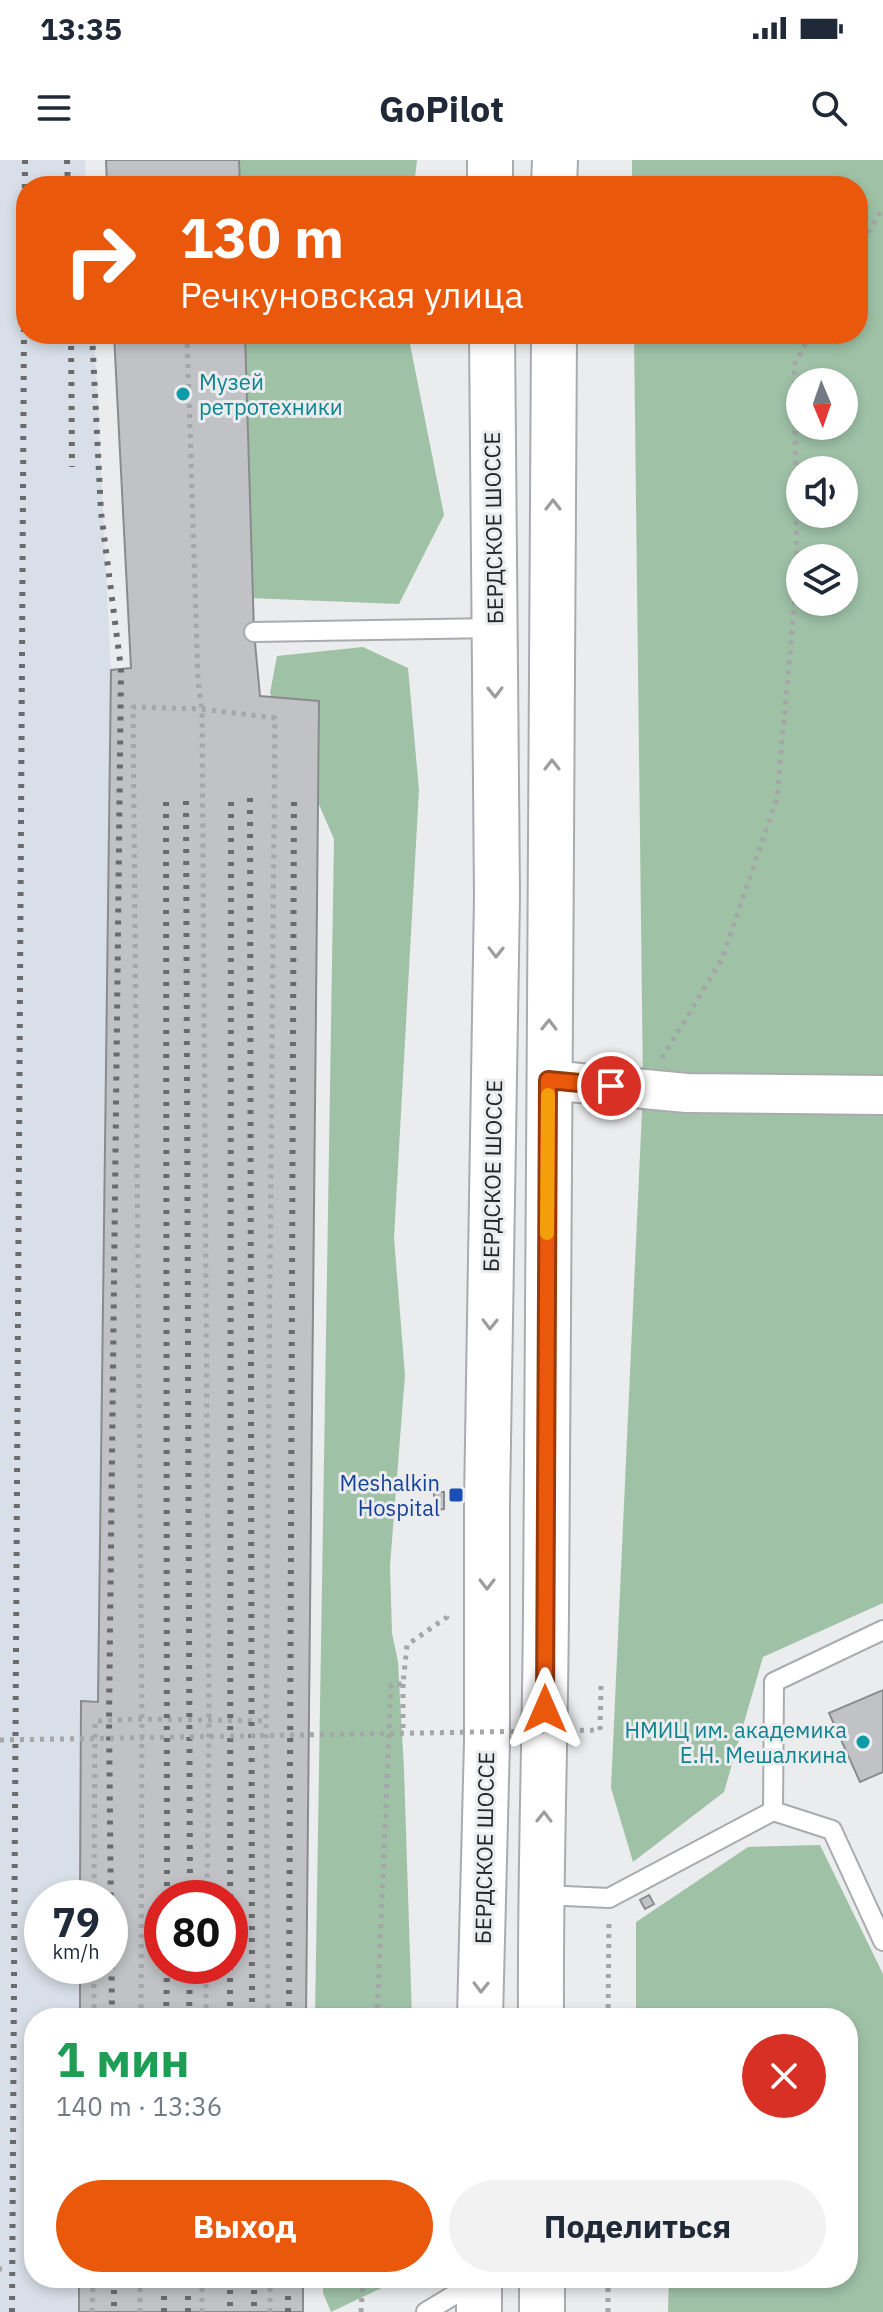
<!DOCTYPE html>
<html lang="ru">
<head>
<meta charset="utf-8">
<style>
  body { margin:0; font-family:"IBM Plex Sans",sans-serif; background:#f2f2f3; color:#1f2937; height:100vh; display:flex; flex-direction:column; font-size:30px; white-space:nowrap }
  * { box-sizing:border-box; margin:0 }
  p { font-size:26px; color:#747a83 }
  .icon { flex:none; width:44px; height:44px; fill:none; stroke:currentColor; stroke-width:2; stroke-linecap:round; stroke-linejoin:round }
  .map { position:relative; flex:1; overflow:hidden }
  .sheet { position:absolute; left:24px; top:1848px; width:834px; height:280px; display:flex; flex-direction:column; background:#fff; border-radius:32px; box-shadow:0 4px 12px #0003 }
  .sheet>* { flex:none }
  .top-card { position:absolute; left:16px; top:16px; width:852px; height:168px; border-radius:32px; box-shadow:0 4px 12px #0003; background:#ea580c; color:#fff; overflow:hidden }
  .needle { width:52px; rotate:178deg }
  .fabs { position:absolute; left:786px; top:208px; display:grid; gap:16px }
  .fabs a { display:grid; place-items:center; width:72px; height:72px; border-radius:50%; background:#fff; box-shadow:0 4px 12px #0003; font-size:40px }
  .speed { position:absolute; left:24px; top:1720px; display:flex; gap:16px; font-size:40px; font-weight:700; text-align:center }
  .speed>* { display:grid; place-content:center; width:104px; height:104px; border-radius:50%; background:#fff; box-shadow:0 4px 12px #0003; line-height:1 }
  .speed small { font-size:20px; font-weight:400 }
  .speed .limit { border:12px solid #d22; background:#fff; color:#111 }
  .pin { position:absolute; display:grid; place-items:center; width:68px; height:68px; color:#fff; margin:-34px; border:4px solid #fff; border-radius:50%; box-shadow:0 2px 8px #0007 }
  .me { position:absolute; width:88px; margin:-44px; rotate:0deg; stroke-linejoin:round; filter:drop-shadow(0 0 6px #0008) }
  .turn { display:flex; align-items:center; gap:28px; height:168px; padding:0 32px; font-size:36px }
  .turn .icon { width:104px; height:104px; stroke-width:2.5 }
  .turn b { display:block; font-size:56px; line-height:68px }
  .round { display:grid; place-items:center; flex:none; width:84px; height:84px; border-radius:42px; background:#f2f2f3 }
  .head { display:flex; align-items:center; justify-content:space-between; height:136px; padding:0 32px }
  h1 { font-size:48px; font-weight:700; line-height:60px; color:#1e9e55 }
  .button { display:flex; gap:16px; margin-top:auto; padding:16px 32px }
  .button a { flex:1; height:92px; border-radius:48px; background:#ea580c; color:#fff; font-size:32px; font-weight:700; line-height:92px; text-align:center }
  .button a+a { background:#f2f2f3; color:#1f2937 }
  .status { display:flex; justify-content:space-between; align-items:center; height:56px; padding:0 40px; background:#fff; direction:ltr }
  .status svg { height:22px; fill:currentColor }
  header { display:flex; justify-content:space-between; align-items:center; height:104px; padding:0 32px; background:#fff; font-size:36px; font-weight:700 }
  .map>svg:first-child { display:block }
</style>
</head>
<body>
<div class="status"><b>13:35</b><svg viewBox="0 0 49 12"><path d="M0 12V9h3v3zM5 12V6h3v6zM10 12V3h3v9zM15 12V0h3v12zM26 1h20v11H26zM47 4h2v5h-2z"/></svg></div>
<header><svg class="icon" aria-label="menu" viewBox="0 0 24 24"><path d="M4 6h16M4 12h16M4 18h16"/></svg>GoPilot<svg class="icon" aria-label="search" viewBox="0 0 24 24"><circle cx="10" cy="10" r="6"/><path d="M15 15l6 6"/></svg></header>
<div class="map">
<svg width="883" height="2152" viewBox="0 0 883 2152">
  <rect width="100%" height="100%" fill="#eaecee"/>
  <path fill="#d8dfe8" d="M0 0H85L86 26H26V174H94L111 510 98 1542 81 1541 80 1738H42V1806H80V1858H34V2118H79V2152H0Z"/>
  <path fill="#9fc2a7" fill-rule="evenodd" d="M223 0H417L414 26H223Z
    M632 0H883V1443L763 1497 724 1632 633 1702 611 1628 643 929 634 174H858V26H632ZM800 222H844V266H800ZM800 310H844V354H800ZM800 398H844V442H800Z
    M224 174H408L444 355 399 444 226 437Z
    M363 487 408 508 419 630 394 1078 405 1215 390 1406 392 1473 398 1502 404 1609 412 1858H315L334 679 270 533 277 496Z
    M820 1685 883 1814V2152H668L669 2118H848V1858H636V1762L748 1687Z
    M323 2118H392V2123L331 2152 323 2133Z"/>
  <path fill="#c1c2c5" stroke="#8a8b8d" stroke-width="2" fill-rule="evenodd" d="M106 0H239L240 26H107Z
    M114 174H245L254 472 260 536 319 541 306 1858H80V1806H110V1738H80L81 1541 98 1542 111 510 131 508ZM162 1738H230V1806H162Z
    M434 1332H444V1349L434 1350Z
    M883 1530V1612L860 1622 829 1553Z
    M649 1735 654 1744 645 1749 640 1740Z
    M79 2118H303V2152H79Z"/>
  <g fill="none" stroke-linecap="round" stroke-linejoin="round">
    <defs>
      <path id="lane" d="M254 472 494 468
        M773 1651 832 1670 883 1781
        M543 1735 609 1738 773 1651 774 1522 883 1470
        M426 2152 477 2121"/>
      <path id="street" d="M548 920 687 933 883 935"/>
      <path id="highway" d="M490 0V26
        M554 26 555 0
        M480 1858 487 1581V1342L497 736 492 174
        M541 1858C540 1723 545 1587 546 1452 548 1026 553 600 554 174
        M542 2118V2152
        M479 2152V2118"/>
    </defs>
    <use href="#lane" stroke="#aaabae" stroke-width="22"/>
    <use href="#street" stroke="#aaabae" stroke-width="42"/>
    <use href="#highway" stroke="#aaabae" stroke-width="48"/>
    <path stroke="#a4a6a7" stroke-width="5" stroke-dasharray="4 6" stroke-linecap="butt" d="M858 90 883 47
      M187 174 198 521 202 549 209 1561 207 1738
      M662 898 722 799 777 638 797 416 794 205 811 174
      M403 1524V1573
      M600 1570 601 1525
      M94 1738 95 1561 142 1559 266 1561
      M94 1858V1806
      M141 1858 142 1559 133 547 202 549 275 558 266 1561 268 1858
      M206 1858V1806
      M377 1858 391 1525 403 1524 407 1485 447 1457V1453
      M608 1858 609 1759
      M0 2109H2
      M270 2118V2152
      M92 2152 93 2118
      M140 2152V2118
      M202 2152V2118
      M361 2152 363 2118
      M608 2152V2118"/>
    <use href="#lane" stroke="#fff" stroke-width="18"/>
    <use href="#street" stroke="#fff" stroke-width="38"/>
    <use href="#highway" stroke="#fff" stroke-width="44"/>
    <path stroke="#6a6b6d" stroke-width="6" stroke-dasharray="4 8" stroke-linecap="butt" d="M67 0 68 26
      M71 174 72 307
      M92 174 101 352 121 509 109 1560 112 1858
      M250 638 252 1858
      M186 641 190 1738
      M166 642 167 1738
      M166 1858 167 1806
      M189 1858 190 1806
      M230 1858 231 638
      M289 1858 294 636
      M114 2118V2152
      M230 2118V2152
      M254 2118V2152
      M12 2152 25 0
      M164 2152V2118
      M188 2152V2118
      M288 2152V2118"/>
    <path stroke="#a4a6a7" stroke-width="5" stroke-dasharray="4 6" stroke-linecap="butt" d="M0 1580 600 1570"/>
  </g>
  <defs><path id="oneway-chevron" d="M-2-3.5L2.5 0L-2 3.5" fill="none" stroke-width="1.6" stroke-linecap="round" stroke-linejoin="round" transform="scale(2)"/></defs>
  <g stroke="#9c9d9d">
    <use href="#oneway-chevron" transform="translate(553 345) rotate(-90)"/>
    <use href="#oneway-chevron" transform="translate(495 532) rotate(89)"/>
    <use href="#oneway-chevron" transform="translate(552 605) rotate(-90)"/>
    <use href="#oneway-chevron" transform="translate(496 792) rotate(91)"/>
    <use href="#oneway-chevron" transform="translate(549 865) rotate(-89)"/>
    <use href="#oneway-chevron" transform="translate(490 1164) rotate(91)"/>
    <use href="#oneway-chevron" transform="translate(487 1424) rotate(90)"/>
    <use href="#oneway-chevron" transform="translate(544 1657) rotate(-89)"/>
    <use href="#oneway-chevron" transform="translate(481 1827) rotate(91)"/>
  </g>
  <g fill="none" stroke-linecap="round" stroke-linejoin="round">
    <defs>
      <path id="route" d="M545 1549 548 920 611 926"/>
    </defs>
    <use href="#route" stroke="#983908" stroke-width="20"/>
    <use href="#route" stroke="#ea580c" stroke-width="14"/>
    <path stroke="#f59e0b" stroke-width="14" d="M547 1073 548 935"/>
  </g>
  <g fill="#0f9aa8" stroke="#eaecee" stroke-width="3">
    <circle cx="183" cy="234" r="8"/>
    <circle cx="863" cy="1582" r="8"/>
  </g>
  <rect fill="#1a4fb4" stroke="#eaecee" stroke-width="3" x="448" y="1327" width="16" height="16" rx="4"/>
  <g text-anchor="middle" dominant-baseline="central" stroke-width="6" stroke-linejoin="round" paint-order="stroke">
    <g font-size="22" fill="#0d838f" stroke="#eaecee" text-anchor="start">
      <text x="199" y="221">Музей<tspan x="199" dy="25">ретротехники</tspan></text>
      <text x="847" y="1569" text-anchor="end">НМИЦ им. академика<tspan x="847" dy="25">Е.Н. Мешалкина</tspan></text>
    </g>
    <g font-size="22" fill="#242526" stroke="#eaecee">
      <text transform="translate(493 368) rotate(-91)">БЕРДСКОЕ ШОССЕ</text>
      <text transform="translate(492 1016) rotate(-89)">БЕРДСКОЕ ШОССЕ</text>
      <text transform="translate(484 1688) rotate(-89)">БЕРДСКОЕ ШОССЕ</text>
    </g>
    <g font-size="22" fill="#164399" stroke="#eaecee" text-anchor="end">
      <text x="440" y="1322">Meshalkin<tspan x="440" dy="25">Hospital</tspan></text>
    </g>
  </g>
</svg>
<div class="fabs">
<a><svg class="needle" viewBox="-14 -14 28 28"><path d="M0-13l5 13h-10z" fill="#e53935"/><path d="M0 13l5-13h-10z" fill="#747a83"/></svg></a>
<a><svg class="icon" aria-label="sound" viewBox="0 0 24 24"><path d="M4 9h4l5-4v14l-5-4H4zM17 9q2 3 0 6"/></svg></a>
<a><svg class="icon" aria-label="layers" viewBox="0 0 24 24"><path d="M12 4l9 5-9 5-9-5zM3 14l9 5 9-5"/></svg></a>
</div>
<div class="speed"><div>79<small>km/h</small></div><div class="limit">80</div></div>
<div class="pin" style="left:611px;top:926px;background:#d93025"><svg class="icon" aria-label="arrive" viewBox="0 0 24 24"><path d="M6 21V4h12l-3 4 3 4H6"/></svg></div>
<svg class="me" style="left:545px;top:1549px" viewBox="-20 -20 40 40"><path d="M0-17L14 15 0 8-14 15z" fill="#ea580c" stroke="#fff" stroke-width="4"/></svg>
<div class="top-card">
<div class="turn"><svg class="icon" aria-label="right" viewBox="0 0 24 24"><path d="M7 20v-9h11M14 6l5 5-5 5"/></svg><div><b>130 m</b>Речкуновская улица</div></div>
</div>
<section class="sheet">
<div class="head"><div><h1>1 мин</h1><p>140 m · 13:36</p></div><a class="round" style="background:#d93025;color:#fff"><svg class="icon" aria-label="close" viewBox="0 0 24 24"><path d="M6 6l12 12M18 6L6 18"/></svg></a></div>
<div class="button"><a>Выход</a><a>Поделиться</a></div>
</section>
</div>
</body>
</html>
